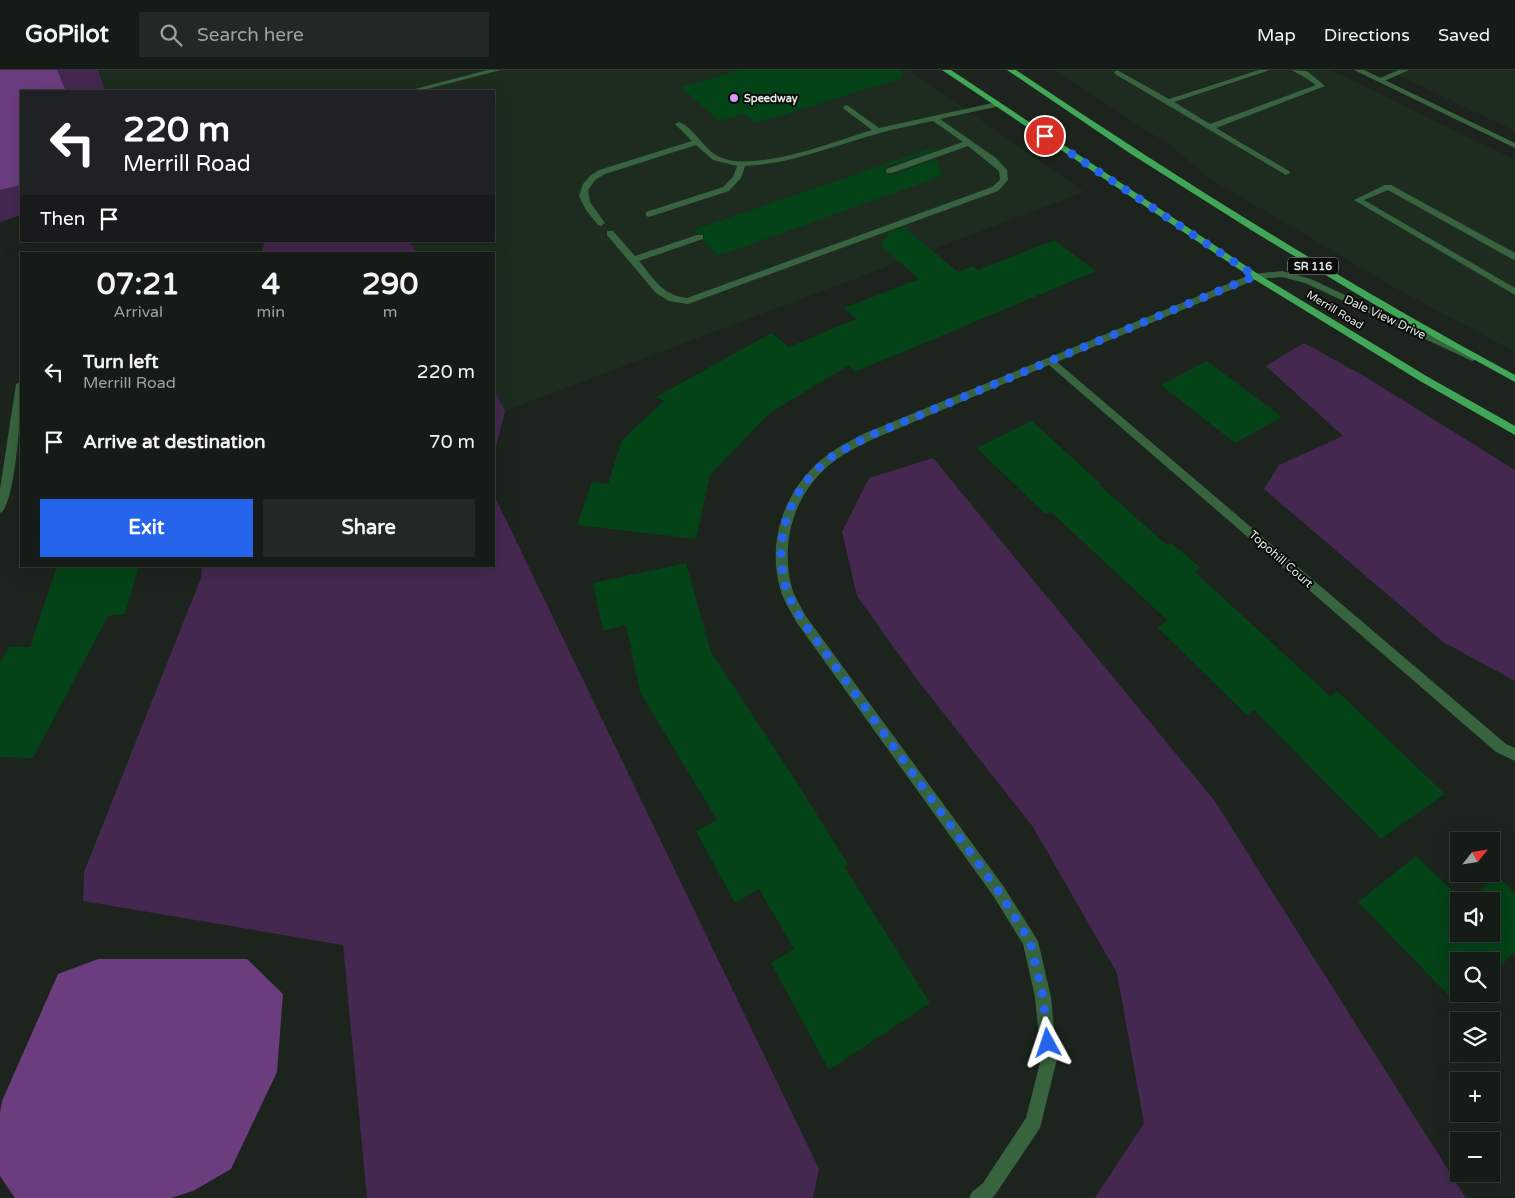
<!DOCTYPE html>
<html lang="en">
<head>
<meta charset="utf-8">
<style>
  body { margin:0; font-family:"Varela Round",sans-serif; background:#222823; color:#f1f3f6; height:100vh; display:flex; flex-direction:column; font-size:19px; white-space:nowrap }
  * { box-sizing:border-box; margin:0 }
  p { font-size:16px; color:#9da1a1 }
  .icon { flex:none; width:28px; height:28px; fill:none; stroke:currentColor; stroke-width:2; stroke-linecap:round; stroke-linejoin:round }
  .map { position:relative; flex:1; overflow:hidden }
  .panel { position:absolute; left:20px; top:182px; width:475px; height:315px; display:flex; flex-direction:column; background:#151b16; border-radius:0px; box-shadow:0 5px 20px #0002,0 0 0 1px #343935 }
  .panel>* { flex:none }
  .top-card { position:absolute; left:20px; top:20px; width:475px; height:152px; border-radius:0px; box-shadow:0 5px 20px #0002,0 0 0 1px #343935; background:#202124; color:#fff; overflow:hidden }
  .needle { width:32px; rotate:60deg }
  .fabs { position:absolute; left:1450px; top:762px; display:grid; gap:10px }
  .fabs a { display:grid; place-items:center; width:50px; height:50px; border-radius:0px; background:#151b16; box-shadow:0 5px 20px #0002,0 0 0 1px #343935; font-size:25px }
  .pin { position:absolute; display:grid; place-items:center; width:42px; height:42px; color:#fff; margin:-21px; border:2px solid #fff; border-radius:50%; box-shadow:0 1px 5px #0007 }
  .me { position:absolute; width:55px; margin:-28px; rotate:355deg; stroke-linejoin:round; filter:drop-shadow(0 0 4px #0008) }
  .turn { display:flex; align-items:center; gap:18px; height:105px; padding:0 20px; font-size:22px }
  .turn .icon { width:65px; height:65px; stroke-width:2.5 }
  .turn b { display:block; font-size:35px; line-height:42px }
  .then { display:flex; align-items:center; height:48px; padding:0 20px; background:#0003; gap:10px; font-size:19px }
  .eta { display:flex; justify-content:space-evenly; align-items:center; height:85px; text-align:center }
  .eta b { font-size:30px; font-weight:700; line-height:35px }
  .cta { display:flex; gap:10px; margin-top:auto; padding:10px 20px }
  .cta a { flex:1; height:58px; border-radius:0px; background:#2563eb; color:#fff; font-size:20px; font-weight:700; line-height:58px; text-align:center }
  .cta a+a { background:#222823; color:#f1f3f6 }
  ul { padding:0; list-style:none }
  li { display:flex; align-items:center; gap:15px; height:70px; padding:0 20px }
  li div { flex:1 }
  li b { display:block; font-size:19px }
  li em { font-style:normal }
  header { display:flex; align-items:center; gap:30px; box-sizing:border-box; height:70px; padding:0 25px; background:#151b16; border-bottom:1px solid #343935 }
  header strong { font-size:24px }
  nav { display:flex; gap:28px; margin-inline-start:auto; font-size:18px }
  .search { width:350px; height:45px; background:#222823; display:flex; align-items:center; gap:12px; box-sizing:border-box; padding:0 18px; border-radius:0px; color:#9da1a1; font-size:19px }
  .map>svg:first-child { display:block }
</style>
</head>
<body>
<header>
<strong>GoPilot</strong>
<div class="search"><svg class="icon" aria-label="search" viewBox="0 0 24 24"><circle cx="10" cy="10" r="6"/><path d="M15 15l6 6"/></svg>Search here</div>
<nav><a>Map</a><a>Directions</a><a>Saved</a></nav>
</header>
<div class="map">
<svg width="1515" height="1128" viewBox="0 0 1515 1128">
  <rect width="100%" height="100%" fill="#1c241d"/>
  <path fill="#1e2c20" d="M98 0H909L1084 122 505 341 494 320V184H418L409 171H494V21H105Z
    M1054 0H1331L1515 90V282L1399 220 1212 110 1171 76Z
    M1387 0H1515V61Z"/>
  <path fill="#442850" d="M57 0H98L105 21H66Z
    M21 115V145L0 152V120Z
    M265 171H409L418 184H261Z
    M1304 273 1364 306 1515 400V611L1443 572 1264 419 1279 395 1343 366 1266 296Z
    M494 320 505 341 494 385Z
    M933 388 1214 730 1466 1128H1095L1144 1053 1117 903 1033 757 915 607 857 526 842 462 869 408Z
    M494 425 819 1099 813 1128H367L343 875 83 831 84 802 201 508 202 496H494Z"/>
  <path fill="#6b3d7f" d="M0 0H57L66 21H21V115L0 120Z
    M98 889H247L283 924 277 1002 231 1099 193 1121 171 1128H15L0 1106V1043L2 1031 58 904Z"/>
  <path fill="#044217" d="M740 0H901L902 8 756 53 744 44 719 51 681 17Z
    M932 78 933 81 885 97 884 103 893 105 936 89 942 106 718 186 704 171V164L696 163 693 160Z
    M904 157 958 202 973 196 978 200 1054 170 1096 201 855 302 849 295 770 343 710 405 696 469 577 455 592 412 608 414 622 370 664 331 656 327 771 263 789 277 856 249 844 238 919 209 880 175 890 162Z
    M1207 291 1282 347 1235 373 1161 315Z
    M1032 351 1101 414 1099 415 1167 475 1171 473 1201 498 1195 502 1330 626 1337 621 1445 724 1381 769 1254 640 1247 645 1157 557 1168 551 1050 441 1045 444 977 378Z
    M686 493 711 582 794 708 848 794 844 796 930 933 829 1000 771 893 794 879 759 819 735 833 696 761 717 750 640 622 626 555 603 561 593 513Z
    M57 496H139L125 544 108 546 33 688 0 687V593L9 577H30Z
    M1416 786 1463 831H1459V864H1491V831H1467L1497 806 1515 823V882L1491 904V891H1459V924H1469L1457 934 1358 832Z"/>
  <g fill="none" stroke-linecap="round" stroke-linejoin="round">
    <path fill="#37643e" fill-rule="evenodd" d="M488 0H501L419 21H407Z
      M1117 0 1169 29 1259 0H1270L1174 32 1210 54 1316 15 1301 5 1291 0 1307 1 1325 16 1216 58 1289 101 1290 103 1286 105 1115 4 1114 2Z
      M1399 0H1409L1382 12 1375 10Z
      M997 32H1000V36L940 49 996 88 1007 100 1008 110 998 121 688 234 669 231 656 223 607 165V161H613L635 186 697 165H703V169L639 191C654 209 662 225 687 228L992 117 1000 110 999 101 968 76 892 103H886V99L963 72 933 51C915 55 897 58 880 63 835 75 792 94 745 96L741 108 729 121 649 147 646 146V142L723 117 733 107 737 96 713 90 696 75 605 104 595 110 588 120 590 132 605 153 601 156 598 155 586 140 579 126 583 114 590 106 599 100 692 71 675 54 679 52C696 59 704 81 722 88 757 102 837 71 872 60L844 39 843 37 847 35 879 58Z
      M1385 115H1391L1515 183V190L1512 189 1388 120 1364 130 1515 218V225L1354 130Z"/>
    <path fill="#37643e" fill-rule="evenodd" d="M1354 0H1364L1515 73V78Z
      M1282 201 1311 209 1478 288 1473 291 1470 290 1305 213 1282 207 1257 209 1057 292 1506 674 1515 678V691L1496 682 1049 295 871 370C860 376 848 381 837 389 796 418 779 469 792 518 795 528 801 536 805 545L1004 817 1038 871 1051 927 1057 989 1040 1058 995 1125 992 1128H969L972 1122 983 1113 1026 1048 1041 989 1035 927 1023 874 994 827 797 553C791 542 783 530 780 518 766 468 787 413 830 383 840 376 852 370 863 364L1252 204Z
      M21 311C22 329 16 438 0 443V419L16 314Z"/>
    <path fill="#41a657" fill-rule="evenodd" d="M942 0H951L1258 204 1428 307 1515 356V365L1420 311 1252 208Z
      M1007 0H1016C1178 109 1343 212 1515 305V312L1382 239 1256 163 1131 84Z"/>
  </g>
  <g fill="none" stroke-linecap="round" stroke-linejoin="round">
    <path stroke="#2563eb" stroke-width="9" stroke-dasharray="0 16.2" d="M1045 66 1255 206 867 367C856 373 844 379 833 386 791 416 771 467 786 518 789 528 796 539 801 549L999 822 1030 871 1043 926 1048 973"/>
  </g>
  <circle fill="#da9af7" stroke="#090c09" stroke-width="2" cx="734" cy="28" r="5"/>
  <g text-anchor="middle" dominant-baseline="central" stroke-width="4" stroke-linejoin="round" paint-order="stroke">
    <g font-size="11" font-weight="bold" fill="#e3e8e3" stroke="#090c09" text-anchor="start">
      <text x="744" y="28">Speedway</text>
    </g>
    <rect fill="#090c09" stroke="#a2a6a2" stroke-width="1" x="1288" y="187.5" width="50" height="17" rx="4"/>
    <g font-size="11" font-weight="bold" fill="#e3e8e3">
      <text x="1313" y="196">SR 116</text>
    </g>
    <g font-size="11" fill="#e3e8e3" stroke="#090c09">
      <text transform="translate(1335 240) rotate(31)">Merrill Road</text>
    </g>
    <g font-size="12" fill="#e3e8e3" stroke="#090c09">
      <text transform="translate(1385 247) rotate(25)">Dale View Drive</text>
      <text transform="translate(1281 489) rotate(41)">Topohill Court</text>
    </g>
  </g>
</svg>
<div class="fabs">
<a><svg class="needle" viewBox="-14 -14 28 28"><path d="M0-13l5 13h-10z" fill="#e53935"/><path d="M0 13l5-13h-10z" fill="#9da1a1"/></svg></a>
<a><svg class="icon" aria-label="sound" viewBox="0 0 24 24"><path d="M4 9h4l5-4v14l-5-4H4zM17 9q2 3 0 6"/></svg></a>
<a><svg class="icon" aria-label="search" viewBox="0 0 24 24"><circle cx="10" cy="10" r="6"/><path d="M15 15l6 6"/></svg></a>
<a><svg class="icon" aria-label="layers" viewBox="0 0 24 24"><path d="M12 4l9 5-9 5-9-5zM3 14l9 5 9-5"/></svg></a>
<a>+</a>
<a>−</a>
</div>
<div class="pin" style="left:1045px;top:66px;background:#d93025"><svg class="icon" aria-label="arrive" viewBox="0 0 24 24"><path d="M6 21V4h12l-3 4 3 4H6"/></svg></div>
<svg class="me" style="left:1048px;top:973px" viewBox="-20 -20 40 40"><path d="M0-17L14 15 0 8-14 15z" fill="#2563eb" stroke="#fff" stroke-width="4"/></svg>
<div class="top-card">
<div class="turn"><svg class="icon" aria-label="left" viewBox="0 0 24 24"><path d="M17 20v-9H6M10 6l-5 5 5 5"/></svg><div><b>220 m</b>Merrill Road</div></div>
<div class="then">Then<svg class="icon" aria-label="arrive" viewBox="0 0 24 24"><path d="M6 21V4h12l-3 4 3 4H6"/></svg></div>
</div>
<section class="panel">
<div class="eta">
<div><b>07:21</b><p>Arrival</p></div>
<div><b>4</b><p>min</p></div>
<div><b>290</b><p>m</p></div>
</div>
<ul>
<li><svg class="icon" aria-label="left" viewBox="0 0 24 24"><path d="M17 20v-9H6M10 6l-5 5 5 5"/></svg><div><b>Turn left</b><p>Merrill Road</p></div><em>220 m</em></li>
<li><svg class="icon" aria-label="arrive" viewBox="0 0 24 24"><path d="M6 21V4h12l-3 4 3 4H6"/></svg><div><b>Arrive at destination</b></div><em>70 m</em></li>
</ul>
<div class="cta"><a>Exit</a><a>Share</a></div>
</section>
</div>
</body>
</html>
